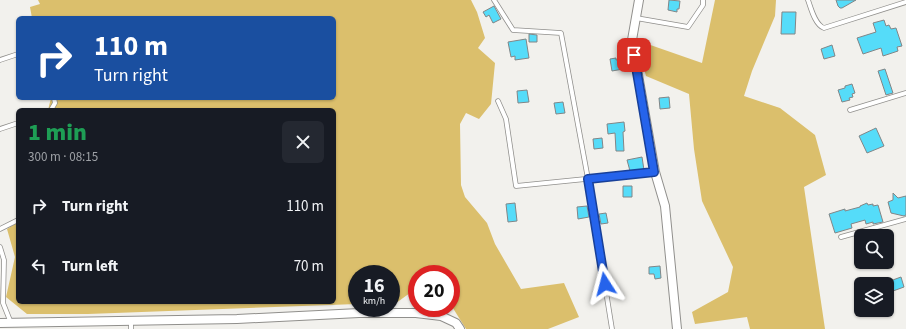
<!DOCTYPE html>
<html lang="en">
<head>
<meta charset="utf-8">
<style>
  body { margin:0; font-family:"Source Sans 3",sans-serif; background:#242831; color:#f1f3f6; height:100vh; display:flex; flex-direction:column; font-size:15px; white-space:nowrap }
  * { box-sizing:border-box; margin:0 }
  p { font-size:13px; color:#9ea1a6 }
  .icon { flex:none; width:22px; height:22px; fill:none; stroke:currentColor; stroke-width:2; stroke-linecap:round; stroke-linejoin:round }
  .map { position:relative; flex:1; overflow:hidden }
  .drawer { position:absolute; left:16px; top:108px; width:320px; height:196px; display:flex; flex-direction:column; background:#171b24; border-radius:6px; box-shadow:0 1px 3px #0004 }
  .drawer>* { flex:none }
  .top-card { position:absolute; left:16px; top:16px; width:320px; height:84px; border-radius:6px; box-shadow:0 1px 3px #0004; background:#1a4fa0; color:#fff; overflow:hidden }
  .buttons { position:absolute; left:854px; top:229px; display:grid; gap:8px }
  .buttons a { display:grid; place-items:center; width:40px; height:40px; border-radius:6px; background:#171b24; box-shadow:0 1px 3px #0004; font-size:20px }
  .speed { position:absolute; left:348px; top:265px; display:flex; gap:8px; font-size:20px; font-weight:700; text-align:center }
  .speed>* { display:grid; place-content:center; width:52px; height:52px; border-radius:50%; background:#171b24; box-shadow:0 1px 3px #0004; line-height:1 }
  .speed small { font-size:10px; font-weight:400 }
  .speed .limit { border:6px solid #d22; background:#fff; color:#111 }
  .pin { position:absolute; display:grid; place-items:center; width:34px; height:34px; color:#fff; margin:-17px; border-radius:8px; box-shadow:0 2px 6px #0006 }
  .me { position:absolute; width:44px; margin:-22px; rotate:351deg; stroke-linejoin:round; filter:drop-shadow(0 0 3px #0008) }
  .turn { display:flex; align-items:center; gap:14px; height:84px; padding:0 12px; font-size:18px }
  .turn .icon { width:52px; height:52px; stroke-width:2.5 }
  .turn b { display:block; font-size:28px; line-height:34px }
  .round { display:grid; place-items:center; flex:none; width:42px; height:42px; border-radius:6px; background:#242831 }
  .overview { display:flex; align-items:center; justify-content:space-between; height:68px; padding:0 12px }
  h1 { font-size:24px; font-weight:800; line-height:30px; color:#1e9e55 }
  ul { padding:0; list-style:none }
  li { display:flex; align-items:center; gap:12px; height:60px; padding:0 12px }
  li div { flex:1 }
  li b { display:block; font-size:15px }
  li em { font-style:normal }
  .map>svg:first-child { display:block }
</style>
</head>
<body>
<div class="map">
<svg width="906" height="329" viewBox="0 0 906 329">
  <rect width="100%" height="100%" fill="#f2f1ed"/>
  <path fill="#dbbf6c" d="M38 0H471L477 12 485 38 478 48 495 63 491 104 479 119 466 113 460 124 461 185 465 197 487 223 495 244 521 289 564 283 579 317 548 329H466L451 305V274H417V288L396 303H391V274H357V304L88 314H27L6 297 15 257 7 229 18 222V302H334V110H48L51 98H334V18H32L30 7 40 4Z
    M715 0H776L775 16 752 71 744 96 780 108 815 135 826 175 804 187 825 329H750L747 317 695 324 692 312 728 292 733 267 702 201 694 149 689 94 646 76 636 40 702 63Z"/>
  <path fill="#55dcf9" stroke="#828687" d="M669 0 680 1 679 9H677V12L668 10Z
    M836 0H856L842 8H840L838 6Z
    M494 6 501 19 493 23 489 15 486 17 483 12Z
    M782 12H796L795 34H781Z
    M884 20 886 26 889 25 891 29 896 28 902 46 897 47 898 51 883 56 881 48 863 54 857 38 876 32 873 23Z
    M529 34 537 35V42H529Z
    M526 39 529 58 515 60V56L511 57 508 42Z
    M832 45 835 56 824 59 821 49Z
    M616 58V60L621 59 623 69 612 71 610 59Z
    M885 69 893 93 886 95 878 71Z
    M852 84 855 93 852 94 853 97 849 98 850 100 842 102 838 90 845 88V86Z
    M527 90 529 102 518 103 517 91Z
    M669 97 670 108 660 109 659 98Z
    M563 102 565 113 556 114 554 103Z
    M624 122 625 131 623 132 624 151H616L615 133 608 134 607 124Z
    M876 128 884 146 867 153 859 136Z
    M602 138 603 148 594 149 593 139Z
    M642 157 644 170 630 171 627 160Z
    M623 186H632V197H623Z
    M893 193 898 198 906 196V215L904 216 891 213 888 202 893 200Z
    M515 203 517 221 508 222 506 204Z
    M867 203 868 205 873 204V206L878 205 883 222 873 224V222L866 224 865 220 851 224 852 228 835 233 829 214 845 209V211L860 207V206Z
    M587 206 589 217 578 219 577 207Z
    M606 213 608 223 601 224 599 214Z
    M660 266 661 278 655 279 654 274H649V267Z
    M901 277 904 287 893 291 890 281Z"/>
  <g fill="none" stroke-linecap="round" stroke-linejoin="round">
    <defs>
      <path id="lane" d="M494 0 513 30 561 33 588 179 612 329
        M808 0C811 8 815 25 824 28L906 2
        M636 18 688 27 703 5V0
        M0 60 18 54
        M498 101 506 119 516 186 655 172
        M51 110 55 103 54 98
        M850 110 906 93
        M0 129 18 123
        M0 229 18 220
        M841 237 906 219
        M0 247 4 260 3 303 11 323
        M131 320V329"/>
      <path id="street" d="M639 0 632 40 655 172 665 206 677 329
        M0 323 237 319 359 313H416L441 316 456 323 460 329"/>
    </defs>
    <use href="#lane" stroke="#908f8c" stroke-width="5.5"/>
    <use href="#street" stroke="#908f8c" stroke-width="10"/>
    <use href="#lane" stroke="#fff" stroke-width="4"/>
    <use href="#street" stroke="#fff" stroke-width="8"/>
  </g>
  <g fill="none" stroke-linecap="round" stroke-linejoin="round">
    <defs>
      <path id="route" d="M605 284 588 179 654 172 634 55"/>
    </defs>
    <use href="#route" stroke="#184099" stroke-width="10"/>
    <use href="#route" stroke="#2563eb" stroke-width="7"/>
  </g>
</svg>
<div class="buttons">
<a><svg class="icon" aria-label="search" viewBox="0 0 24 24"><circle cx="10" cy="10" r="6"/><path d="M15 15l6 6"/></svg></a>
<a><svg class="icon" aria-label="layers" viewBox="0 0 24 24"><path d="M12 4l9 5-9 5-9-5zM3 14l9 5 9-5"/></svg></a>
</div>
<div class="speed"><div>16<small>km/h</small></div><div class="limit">20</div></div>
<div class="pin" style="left:634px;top:55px;background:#d93025"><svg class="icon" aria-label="arrive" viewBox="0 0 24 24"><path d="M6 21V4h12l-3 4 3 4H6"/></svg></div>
<svg class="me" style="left:605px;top:284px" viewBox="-20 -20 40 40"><path d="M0-17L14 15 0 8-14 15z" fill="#2563eb" stroke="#fff" stroke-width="4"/></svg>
<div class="top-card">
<div class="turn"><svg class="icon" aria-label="right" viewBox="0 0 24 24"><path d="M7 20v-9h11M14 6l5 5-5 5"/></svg><div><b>110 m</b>Turn right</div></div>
</div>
<section class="drawer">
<div class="overview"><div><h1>1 min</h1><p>300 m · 08:15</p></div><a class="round"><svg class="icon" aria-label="close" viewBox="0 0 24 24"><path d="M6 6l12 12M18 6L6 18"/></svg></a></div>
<ul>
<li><svg class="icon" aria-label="right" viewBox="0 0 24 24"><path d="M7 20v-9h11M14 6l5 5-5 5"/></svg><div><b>Turn right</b></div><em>110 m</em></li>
<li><svg class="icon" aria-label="left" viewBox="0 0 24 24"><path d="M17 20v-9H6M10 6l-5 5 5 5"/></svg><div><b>Turn left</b></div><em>70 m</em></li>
</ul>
</section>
</div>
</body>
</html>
